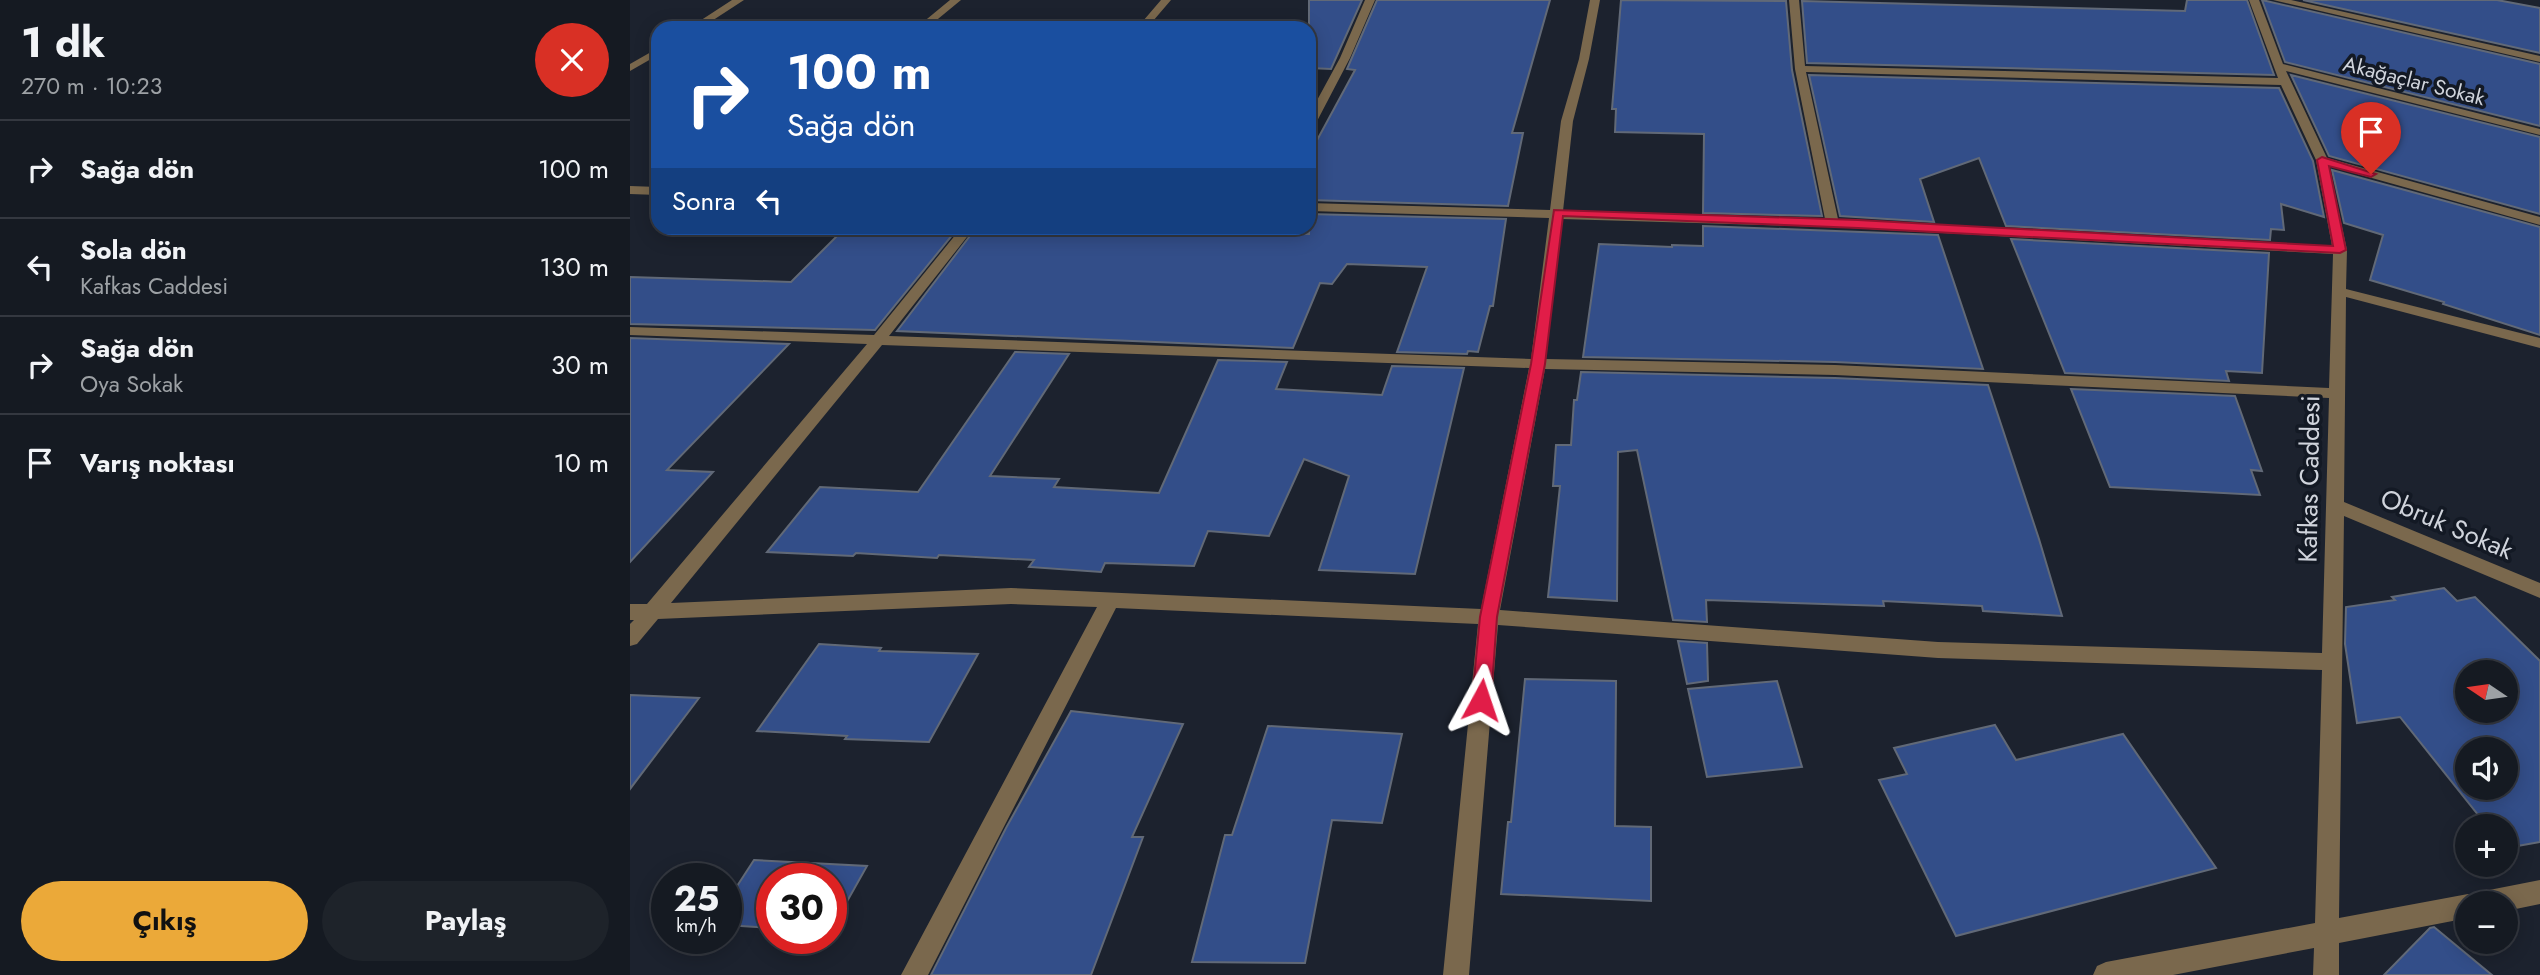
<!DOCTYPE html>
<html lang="tr">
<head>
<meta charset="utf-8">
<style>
  body { margin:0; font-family:Jost,sans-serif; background:#1e232a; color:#f1f3f6; height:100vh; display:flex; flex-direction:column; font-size:26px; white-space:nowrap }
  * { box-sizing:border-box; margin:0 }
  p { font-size:23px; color:#9da1a5 }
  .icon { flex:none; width:38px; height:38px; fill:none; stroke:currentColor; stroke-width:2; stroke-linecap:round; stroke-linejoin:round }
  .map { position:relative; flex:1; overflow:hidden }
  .panel { display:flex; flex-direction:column; background:#151a22; width:630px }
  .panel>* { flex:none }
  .banner { position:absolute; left:21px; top:21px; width:665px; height:214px; border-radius:21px; box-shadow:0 4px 18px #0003,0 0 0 2px #343840; background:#1a4fa0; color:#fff; overflow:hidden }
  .needle { width:46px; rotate:283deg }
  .tools { position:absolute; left:1825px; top:660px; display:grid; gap:14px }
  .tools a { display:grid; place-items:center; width:63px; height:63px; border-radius:50%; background:#151a22; box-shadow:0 4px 18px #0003,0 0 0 2px #343840; font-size:35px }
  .speed { position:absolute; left:21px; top:863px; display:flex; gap:14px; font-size:35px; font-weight:700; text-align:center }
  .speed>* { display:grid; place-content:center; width:91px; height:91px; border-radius:50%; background:#151a22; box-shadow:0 4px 18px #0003,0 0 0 2px #343840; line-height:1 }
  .speed small { font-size:18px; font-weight:400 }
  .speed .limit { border:10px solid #d22; background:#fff; color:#111 }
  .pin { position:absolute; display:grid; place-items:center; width:60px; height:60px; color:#fff; margin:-72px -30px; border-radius:50% 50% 50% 0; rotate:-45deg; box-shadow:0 0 7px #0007 }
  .pin .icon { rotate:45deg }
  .me { position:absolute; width:77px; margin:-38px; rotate:5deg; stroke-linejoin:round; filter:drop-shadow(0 0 5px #0008) }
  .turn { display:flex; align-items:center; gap:24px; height:147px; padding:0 21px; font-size:32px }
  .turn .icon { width:91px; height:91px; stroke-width:2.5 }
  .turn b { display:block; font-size:49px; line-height:60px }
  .then { display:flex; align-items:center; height:66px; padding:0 21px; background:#0003; gap:14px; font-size:26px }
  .round { display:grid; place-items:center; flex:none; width:74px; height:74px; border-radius:37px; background:#1e232a }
  .headline { display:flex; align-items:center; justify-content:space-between; height:119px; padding:0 21px }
  h1 { font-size:42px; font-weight:700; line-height:52px }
  .primary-button { display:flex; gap:14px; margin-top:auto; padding:14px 21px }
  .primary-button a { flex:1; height:80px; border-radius:42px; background:#eba939; color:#111; font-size:28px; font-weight:700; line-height:80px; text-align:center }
  .primary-button a+a { background:#1e232a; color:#f1f3f6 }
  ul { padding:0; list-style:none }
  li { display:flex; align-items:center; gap:21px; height:98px; padding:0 21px; border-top:2px solid #343840 }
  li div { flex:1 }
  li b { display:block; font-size:26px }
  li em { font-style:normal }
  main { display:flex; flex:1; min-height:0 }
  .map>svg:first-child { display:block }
</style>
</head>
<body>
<main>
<section class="panel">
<div class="headline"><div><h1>1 dk</h1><p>270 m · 10:23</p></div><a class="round" style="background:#d93025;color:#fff"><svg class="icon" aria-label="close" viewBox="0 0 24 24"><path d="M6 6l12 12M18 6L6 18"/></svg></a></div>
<ul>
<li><svg class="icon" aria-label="right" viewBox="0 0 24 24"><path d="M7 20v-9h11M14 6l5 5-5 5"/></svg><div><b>Sağa dön</b></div><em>100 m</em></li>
<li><svg class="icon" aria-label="left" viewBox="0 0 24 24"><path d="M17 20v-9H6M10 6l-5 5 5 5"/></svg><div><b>Sola dön</b><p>Kafkas Caddesi</p></div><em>130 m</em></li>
<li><svg class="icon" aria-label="right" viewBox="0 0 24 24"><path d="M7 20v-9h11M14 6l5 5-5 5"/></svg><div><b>Sağa dön</b><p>Oya Sokak</p></div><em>30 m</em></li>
<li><svg class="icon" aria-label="arrive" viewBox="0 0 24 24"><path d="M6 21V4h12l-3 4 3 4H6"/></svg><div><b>Varış noktası</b></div><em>10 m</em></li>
</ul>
<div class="primary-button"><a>Çıkış</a><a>Paylaş</a></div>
</section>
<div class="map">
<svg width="1910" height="975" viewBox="0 0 1910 975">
  <rect width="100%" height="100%" fill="#1c222e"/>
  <path fill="#334e89" stroke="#616977" stroke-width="2" fill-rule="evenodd" d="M679 0H732L701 69 679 68Z
    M747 0H920L882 133H893L878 206 679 200V155L725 70 717 69Z
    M991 0 1156 1 1162 70 1192 216 1073 213 1074 134 985 132 986 109H982Z
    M1557 0H1617L1644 75 1177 63 1172 1 1555 11Z
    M1632 0 1910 64V126L1655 62Z
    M1673 0H1867L1910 8V53Z
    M1179 75 1649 88 1683 161 1694 217 1651 204 1654 230 1641 229 1640 240 1376 226 1349 158 1290 179 1304 222 1210 216Z
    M1661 75 1910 137V214L1699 156Z
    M1702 170 1910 227V335L1813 304 1814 302 1740 280 1753 235 1714 223Z
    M679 214 876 219 863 306H860L848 352 838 351 837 354 767 352 797 267 717 264 702 284 690 283 663 348 267 331 346 228 679 234Z
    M1073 226 1308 235 1353 369 1205 362 953 357 969 244 1042 247V245L1073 246Z
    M215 228H328L245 330 0 324V277L161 282Z
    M1381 239 1639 253 1632 373 1596 371 1599 381 1435 373Z
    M0 338 159 344 37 470 83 472 0 562Z
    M385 352 439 354 360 476 429 479 424 487 529 493 588 360 657 362 646 389 752 395 762 366 834 368 785 574 689 570 719 476 674 459 639 536 578 531 564 566 475 563 471 572 399 567 404 560 309 555 307 558 226 553 223 556 137 552 190 487 288 492Z
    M951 372 1205 378 1358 385 1409 539 1432 616 1353 611 1352 606 1253 601 1254 606 1076 600 1077 622 1043 620 1007 450 988 452 987 601 918 597 930 486H923L926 445H941L944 400H947Z
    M1441 389 1605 396 1632 471 1621 470 1630 495 1480 487Z
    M1814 588 1827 601 1845 597 1910 661V842L1876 848V826H1857L1770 717 1727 723 1715 644 1716 607 1765 600 1762 597ZM1838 672H1876V710H1838ZM1838 749H1876V788H1838Z
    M1048 641 1077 643 1078 681 1057 684Z
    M189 644 251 648 249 651 348 654 299 742 215 739 217 736 127 731Z
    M895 679 986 681 985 826 1021 827V901L871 894 878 822H881Z
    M1147 681 1172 767 1077 777 1058 689Z
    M0 695 69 698 0 789Z
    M441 711 553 724 502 837H513L461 975H301L376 828Z
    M1365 725 1386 760 1493 734 1586 868 1326 936 1249 780 1277 774 1264 748Z
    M638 726 772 734 752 823 702 820 675 963 562 962 595 835H602Z
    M124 860 237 866 201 930V878H142V928L96 925V903Z
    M1804 927 1862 975H1754L1800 928Z"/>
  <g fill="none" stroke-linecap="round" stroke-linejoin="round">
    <path fill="#7a684d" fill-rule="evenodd" d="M102 0H114L71 28H59Z
      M320 0H331L297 28H286Z
      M531 0H541L517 28H507Z
      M735 0H745L720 58 685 125 679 128V115L710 58Z
      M960 0H970L959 59 943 121 933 211 1195 219 1165 69 1159 0H1169L1175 66 1648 78 1619 0H1629L1653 64 1910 129V135L1656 71 1697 158 1910 217V225L1699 166 1717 250 1716 289 1910 338V348L1716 297 1714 502 1910 583V598L1714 516 1709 918 1838 894 1844 897 1854 891 1910 880V904L1876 911V903H1838V918L1709 943V975H1683L1684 948 1543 975H1463L1467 966 1476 962 1685 923 1692 670 1308 658 868 625 839 975H813L848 624 486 608 298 975H271L467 607 381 604 28 619 7 644 0 646V624L4 620H0V604H17L237 344 0 335V327L244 335 331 228H344L259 336 901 359 919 218 679 211V203L920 210 931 121 949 59ZM1176 72 1651 85 1686 160 1702 246 1208 219ZM932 219 1202 227 1703 254 1699 388 1205 365 916 359ZM252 345 899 368 851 609 381 588 41 603ZM915 369 1205 375 1699 398 1692 653 1308 642 870 610Z
      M1643 0H1661L1910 56V62Z
      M28 48V55L0 71V64Z
      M0 186 28 187V195L0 194Z"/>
  </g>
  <path fill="#e11d48" stroke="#92132f" stroke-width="2" d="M1692 157 1746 174 1741 177 1699 166 1716 250 1710 253 1228 228 933 216 915 364 867 617 861 700 858 706 851 708 844 706 842 700 850 617 901 364 924 210 1228 220 1703 246 1687 160Z"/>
  <g text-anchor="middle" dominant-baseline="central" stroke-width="7" stroke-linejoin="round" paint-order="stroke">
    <g font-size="21" fill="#d0d4dc" stroke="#131924">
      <text transform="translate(1784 81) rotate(14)">Akağaçlar Sokak</text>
    </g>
    <g font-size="26" fill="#d0d4dc" stroke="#131924">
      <text transform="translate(1679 479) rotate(-89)">Kafkas Caddesi</text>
      <text transform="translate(1817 524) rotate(23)">Obruk Sokak</text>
    </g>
  </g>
</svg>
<div class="tools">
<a><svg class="needle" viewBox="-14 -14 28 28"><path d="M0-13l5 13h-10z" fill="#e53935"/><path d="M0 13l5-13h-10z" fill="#9da1a5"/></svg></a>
<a><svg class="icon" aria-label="sound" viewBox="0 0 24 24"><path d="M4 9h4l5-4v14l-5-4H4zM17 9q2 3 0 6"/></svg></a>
<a>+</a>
<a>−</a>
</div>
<div class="speed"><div>25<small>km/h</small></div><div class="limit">30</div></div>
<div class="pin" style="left:1741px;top:174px;background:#d93025"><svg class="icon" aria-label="arrive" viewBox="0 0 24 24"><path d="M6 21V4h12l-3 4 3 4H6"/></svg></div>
<svg class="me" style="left:851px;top:700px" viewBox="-20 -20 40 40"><path d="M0-17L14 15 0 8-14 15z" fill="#e11d48" stroke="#fff" stroke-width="4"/></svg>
<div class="banner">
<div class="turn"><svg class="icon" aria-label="right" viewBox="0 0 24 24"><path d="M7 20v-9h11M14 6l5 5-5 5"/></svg><div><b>100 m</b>Sağa dön</div></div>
<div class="then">Sonra<svg class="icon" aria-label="left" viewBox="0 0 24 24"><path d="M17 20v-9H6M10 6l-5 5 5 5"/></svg></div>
</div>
</div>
</main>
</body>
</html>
